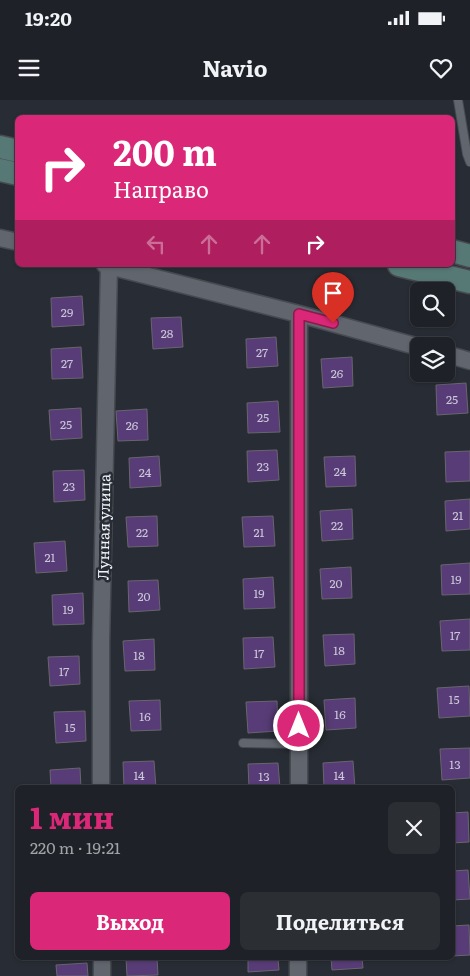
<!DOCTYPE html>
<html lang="ru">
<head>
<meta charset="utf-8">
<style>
  body { margin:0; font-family:Literata,serif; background:#2b2e33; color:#f1f3f6; height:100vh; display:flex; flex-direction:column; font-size:19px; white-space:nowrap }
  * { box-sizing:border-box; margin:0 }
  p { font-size:16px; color:#a1a3a7 }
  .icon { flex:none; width:28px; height:28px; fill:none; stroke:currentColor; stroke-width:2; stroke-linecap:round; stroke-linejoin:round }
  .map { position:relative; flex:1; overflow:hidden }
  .drawer { position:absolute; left:15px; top:685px; width:440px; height:175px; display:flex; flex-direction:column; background:#1e2127; border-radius:8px; box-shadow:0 1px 4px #0004,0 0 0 1px #3c3e44 }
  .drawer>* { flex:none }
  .banner { position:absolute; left:15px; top:15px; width:440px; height:152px; border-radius:8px; box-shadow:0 1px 4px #0004,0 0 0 1px #3c3e44; background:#db2777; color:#fff; overflow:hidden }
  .tools { position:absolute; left:410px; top:182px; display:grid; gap:10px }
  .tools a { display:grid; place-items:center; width:45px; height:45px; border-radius:8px; background:#1e2127; box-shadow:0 1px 4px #0004,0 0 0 1px #3c3e44; font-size:25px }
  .pin { position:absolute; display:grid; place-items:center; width:42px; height:42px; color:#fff; margin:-51px -21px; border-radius:50% 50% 50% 0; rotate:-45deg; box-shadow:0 0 5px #0007 }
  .pin .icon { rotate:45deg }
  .me { position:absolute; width:55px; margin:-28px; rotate:0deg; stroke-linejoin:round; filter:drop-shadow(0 0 4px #0008) }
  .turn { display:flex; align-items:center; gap:18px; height:105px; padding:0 15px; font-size:22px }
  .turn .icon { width:65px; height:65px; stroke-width:2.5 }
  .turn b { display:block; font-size:35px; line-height:42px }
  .lanes { display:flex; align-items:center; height:48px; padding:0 15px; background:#0003; justify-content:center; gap:25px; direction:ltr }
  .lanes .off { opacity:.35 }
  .round { display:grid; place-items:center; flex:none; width:52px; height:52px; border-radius:8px; background:#2b2e33 }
  .overview { display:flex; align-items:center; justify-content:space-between; height:85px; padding:0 15px }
  h1 { font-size:30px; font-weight:700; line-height:38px; color:#db2777 }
  .cta { display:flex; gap:10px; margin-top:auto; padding:10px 15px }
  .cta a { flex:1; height:58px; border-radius:8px; background:#db2777; color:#fff; font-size:20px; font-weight:700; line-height:58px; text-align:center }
  .cta a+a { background:#2b2e33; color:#f1f3f6 }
  .status { display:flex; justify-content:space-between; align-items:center; height:35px; padding:0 25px; background:#1e2127; direction:ltr }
  .status svg { height:14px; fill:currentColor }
  header { display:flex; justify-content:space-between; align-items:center; height:65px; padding:0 15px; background:#1e2127; font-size:22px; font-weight:700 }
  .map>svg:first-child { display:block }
</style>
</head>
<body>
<div class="status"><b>19:20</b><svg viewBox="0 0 49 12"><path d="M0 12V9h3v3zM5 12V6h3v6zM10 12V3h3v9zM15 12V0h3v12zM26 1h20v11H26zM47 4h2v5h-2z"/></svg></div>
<header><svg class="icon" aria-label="menu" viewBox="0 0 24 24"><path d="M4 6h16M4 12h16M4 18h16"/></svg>Navio<svg class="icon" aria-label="heart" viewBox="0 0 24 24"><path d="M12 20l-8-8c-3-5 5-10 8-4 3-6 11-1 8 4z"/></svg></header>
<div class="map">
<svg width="470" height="876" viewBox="0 0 470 876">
  <rect width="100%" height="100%" fill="#282c34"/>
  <path fill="#583c77" stroke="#69656e" d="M82 196 84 225 52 227 51 198Z
    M181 217 183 247 153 249 151 218Z
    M276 237 278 266 247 268 246 239Z
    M81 247 83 278 52 279 51 249Z
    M352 257 353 286 323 288 321 259Z
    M466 283 468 313 437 315 436 285Z
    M278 301 280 332 248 333 247 303Z
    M81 308 82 338 51 340 49 310Z
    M147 309 148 340 118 341 116 311Z
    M277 350 279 380 248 382 247 351Z
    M470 351V381L446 382 445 352Z
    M159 356 161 386 130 388 129 358Z
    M355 356 356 386 326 387 324 357Z
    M84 370 85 400 54 402 53 371Z
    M470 399V429L446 431 445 401Z
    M352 409 353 439 322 441 320 411Z
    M157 416 158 446 128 447 126 417Z
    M273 416 275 446 244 447 242 417Z
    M65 441 67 471 36 473 34 443Z
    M470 463V494L442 495 441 465Z
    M351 467 352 498 322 499 320 469Z
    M273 477 275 508 244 509 243 479Z
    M158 480 160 510 129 512 128 481Z
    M83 493 84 524 53 525 52 495Z
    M470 519V550L442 551 440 521Z
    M354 534 355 564 325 566 323 535Z
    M273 537 275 567 244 569 243 538Z
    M154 539 155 570 125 571 123 541Z
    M79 556 80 584 50 586 48 557Z
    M469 586 470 616 439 618 437 588Z
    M355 598 356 628 326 630 324 600Z
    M160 600 161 630 131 631 129 601Z
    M277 601 278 631 248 633 246 602Z
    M85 611 86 641 56 643 54 612Z
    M470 648V678L442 680 440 649Z
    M154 661 156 688H124L123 662Z
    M353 661 355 688H324L323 663Z
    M278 663 280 688H249L248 664Z
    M80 668 81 688H51L50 670Z
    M468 712 469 742 452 743V713Z
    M468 770 470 799 452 800V771Z
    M469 825 470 855 452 856V826Z
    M126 858H157L158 875 127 876Z
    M248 858H278L279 870 248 872Z
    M331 858H362L363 868 332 870Z
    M87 863 88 876H57L56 865Z"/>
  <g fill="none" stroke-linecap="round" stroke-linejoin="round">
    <defs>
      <path id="lane" d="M458 0 467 54 470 62
        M243 643 299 644"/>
      <path id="street" d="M0 138 18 142
        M105 165 299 214 419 247
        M446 254 470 261
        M101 688V543L109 166
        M299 688V214
        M102 858V876
        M298 876V858"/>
      <path id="secondary" d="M0 47 18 51
        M0 70 18 74
        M452 151 470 156
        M399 165 470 182"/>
    </defs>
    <use href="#lane" stroke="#474a50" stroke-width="10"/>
    <use href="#street" stroke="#474a50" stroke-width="19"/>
    <use href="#secondary" stroke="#474a50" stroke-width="25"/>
    <use href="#lane" stroke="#61656e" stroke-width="8"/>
    <use href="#street" stroke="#61656e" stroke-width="16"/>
    <use href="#secondary" stroke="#567975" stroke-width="22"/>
  </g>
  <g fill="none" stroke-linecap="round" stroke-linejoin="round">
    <defs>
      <path id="route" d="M299 626V214L333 223"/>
    </defs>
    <use href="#route" stroke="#8e194d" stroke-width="12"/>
    <use href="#route" stroke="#db2777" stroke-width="9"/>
  </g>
  <g text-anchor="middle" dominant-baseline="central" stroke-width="5" stroke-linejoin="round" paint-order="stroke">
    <g font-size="12" fill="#cbc6d8">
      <text x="67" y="212">29</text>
      <text x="167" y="233">28</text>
      <text x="262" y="252">27</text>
      <text x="67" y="263">27</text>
      <text x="337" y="273">26</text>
      <text x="452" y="299">25</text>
      <text x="263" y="317">25</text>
      <text x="66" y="324">25</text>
      <text x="132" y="325">26</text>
      <text x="263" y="366">23</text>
      <text x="340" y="371">24</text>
      <text x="145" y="372">24</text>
      <text x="69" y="386">23</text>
      <text x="458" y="415">21</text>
      <text x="337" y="425">22</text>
      <text x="142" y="432">22</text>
      <text x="259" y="432">21</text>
      <text x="50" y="457">21</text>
      <text x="456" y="479">19</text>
      <text x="336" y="483">20</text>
      <text x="259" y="493">19</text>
      <text x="144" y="496">20</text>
      <text x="68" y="509">19</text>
      <text x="455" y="535">17</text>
      <text x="339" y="550">18</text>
      <text x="259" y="553">17</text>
      <text x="139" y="555">18</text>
      <text x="64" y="571">17</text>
      <text x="454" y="599">15</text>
      <text x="340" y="614">16</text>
      <text x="145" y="616">16</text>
      <text x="70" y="627">15</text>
      <text x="455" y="664">13</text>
      <text x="139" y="675">14</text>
      <text x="339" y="675">14</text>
      <text x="264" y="676">13</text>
    </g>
    <g font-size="15" fill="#f1f4f9" stroke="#282c34">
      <text transform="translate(103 427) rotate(-89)">Лунная улица</text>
    </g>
  </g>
</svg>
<div class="tools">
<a><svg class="icon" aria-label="search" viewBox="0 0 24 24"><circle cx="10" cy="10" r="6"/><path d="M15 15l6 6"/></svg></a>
<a><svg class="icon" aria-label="layers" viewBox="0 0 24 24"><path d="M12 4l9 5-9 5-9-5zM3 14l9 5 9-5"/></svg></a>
</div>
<div class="pin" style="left:333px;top:223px;background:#d93025"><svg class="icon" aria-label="arrive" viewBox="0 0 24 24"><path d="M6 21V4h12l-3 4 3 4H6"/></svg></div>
<svg class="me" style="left:299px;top:626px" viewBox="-20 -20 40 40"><circle r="17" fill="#db2777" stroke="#fff" stroke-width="3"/><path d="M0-11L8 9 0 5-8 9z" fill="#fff"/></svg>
<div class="banner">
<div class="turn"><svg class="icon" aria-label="right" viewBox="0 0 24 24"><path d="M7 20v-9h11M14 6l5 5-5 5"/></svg><div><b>200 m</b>Направо</div></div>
<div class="lanes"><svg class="icon off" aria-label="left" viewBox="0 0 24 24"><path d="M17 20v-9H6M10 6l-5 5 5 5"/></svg><svg class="icon off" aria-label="ahead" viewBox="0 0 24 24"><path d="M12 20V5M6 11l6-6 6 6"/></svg><svg class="icon off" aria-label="ahead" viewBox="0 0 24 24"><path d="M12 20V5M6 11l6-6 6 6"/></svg><svg class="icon" aria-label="right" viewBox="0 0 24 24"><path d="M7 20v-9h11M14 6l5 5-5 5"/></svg></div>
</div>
<section class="drawer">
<div class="overview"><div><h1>1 мин</h1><p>220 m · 19:21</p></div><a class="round"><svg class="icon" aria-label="close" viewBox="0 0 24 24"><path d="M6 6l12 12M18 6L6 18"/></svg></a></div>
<div class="cta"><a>Выход</a><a>Поделиться</a></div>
</section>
</div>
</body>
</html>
